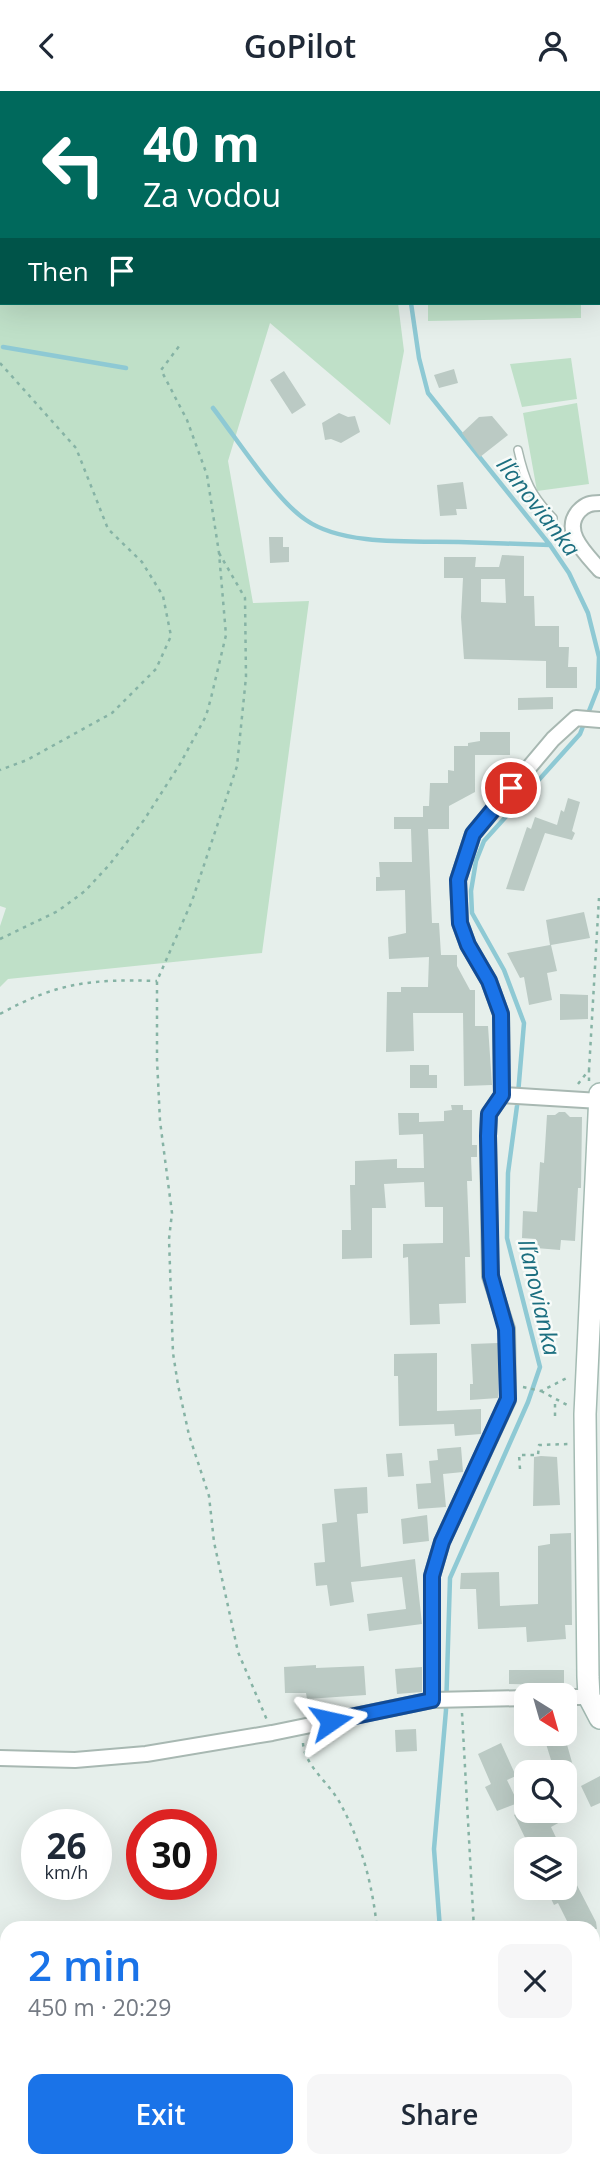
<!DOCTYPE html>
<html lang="en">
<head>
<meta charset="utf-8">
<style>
  body { margin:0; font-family:"Open Sans",sans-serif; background:#f6f6f7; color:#1f2937; height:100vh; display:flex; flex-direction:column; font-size:26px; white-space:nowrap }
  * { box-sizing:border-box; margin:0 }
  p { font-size:23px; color:#747a83 }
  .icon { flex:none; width:38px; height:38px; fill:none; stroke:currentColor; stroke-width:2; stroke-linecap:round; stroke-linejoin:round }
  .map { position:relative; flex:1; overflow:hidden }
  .sheet { position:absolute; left:0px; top:1830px; width:600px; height:247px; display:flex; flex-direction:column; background:#fff; border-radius:21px 21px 0 0; box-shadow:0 7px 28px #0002 }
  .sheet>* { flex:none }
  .top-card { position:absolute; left:0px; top:0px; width:600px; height:214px; box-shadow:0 7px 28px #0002; background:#00695c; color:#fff; overflow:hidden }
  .needle { width:46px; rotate:143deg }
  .tools { position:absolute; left:514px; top:1592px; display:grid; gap:14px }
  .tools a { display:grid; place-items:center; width:63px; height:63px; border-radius:14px; background:#fff; box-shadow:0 7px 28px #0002; font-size:35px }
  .speed { position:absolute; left:21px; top:1718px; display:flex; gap:14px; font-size:35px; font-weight:700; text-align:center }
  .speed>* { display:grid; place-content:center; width:91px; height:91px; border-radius:50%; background:#fff; box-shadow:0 7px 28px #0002; line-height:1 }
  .speed small { font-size:18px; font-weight:400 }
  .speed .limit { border:10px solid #d22; background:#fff; color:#111 }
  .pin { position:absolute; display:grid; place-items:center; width:60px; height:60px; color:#fff; margin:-30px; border:4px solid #fff; border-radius:50%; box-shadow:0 2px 7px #0007 }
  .me { position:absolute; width:77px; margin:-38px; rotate:79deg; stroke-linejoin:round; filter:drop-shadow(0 0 5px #0008) }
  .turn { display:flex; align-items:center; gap:24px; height:147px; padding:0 28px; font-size:32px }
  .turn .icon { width:91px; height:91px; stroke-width:2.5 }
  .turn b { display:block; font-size:49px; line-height:60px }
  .then { display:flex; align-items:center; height:66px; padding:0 28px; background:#0003; gap:14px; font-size:26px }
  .round { display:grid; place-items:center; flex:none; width:74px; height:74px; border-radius:14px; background:#f6f6f7 }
  .overview { display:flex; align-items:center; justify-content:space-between; height:119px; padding:0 28px }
  h1 { font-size:42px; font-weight:600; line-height:52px; color:#1a73e8 }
  .primary-button { display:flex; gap:14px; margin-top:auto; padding:14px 28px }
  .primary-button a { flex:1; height:80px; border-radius:14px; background:#1a73e8; color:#fff; font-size:28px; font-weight:600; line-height:80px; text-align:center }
  .primary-button a+a { background:#f6f6f7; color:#1f2937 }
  header { display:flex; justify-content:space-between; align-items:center; height:91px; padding:0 28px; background:#fff; font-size:32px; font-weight:600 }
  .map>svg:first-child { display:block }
</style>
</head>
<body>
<header><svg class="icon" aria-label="back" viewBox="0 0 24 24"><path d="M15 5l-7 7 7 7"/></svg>GoPilot<svg class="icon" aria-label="person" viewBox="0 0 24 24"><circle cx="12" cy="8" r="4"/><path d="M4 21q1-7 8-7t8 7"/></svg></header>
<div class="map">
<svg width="600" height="2077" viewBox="0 0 600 2077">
  <rect width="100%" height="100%" fill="#e6efeb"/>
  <path fill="#bfe0c8" d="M0 0H372L2 2V212H398L404 260 390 334 270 232 228 370 253 512 309 510 262 862 8 888 0 896V835L6 817 0 815Z
    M428 212H581V227L428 230Z
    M571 267 577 308 522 316 510 273Z
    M577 312 589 393 537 400 523 322Z"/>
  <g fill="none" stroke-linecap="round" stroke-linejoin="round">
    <path stroke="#8ec9d4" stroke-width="4.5" d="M395 2V0
      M411 212 419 267 428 302 550 454 569 482 588 522 599 566 598 597 580 643 484 750 476 770 471 800 472 822 504 879 524 932 517 1015 508 1082 507 1147 540 1276 528 1311 450 1487 446 1619 434 1758 440 1838
      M3 256 126 277
      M213 317C237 348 276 409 306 429 343 455 414 450 459 451 489 452 520 453 550 454
      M527 2070 531 2077"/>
  </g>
  <path fill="#bbcac4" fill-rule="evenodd" d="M454 278 458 292 439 297 434 284Z
    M284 280 306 314 292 323 270 289Z
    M339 322 348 326 355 325 360 341 341 352 331 348 325 349 322 332Z
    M492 325 508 344 480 366 462 342 479 326Z
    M463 391 467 418H456L457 424 440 425 437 394Z
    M269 446H283V456H289V471L270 472Z
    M502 464 524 465V505H534L535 535H559V556H569L568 576H577V597H546V570L464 568 461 526 463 487H444V466H476L475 476H499ZM481 488H505L506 512 481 511Z
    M553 606V618L518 619V607Z
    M480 641H510V664H475V701L449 715V738H428L432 832H439L441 864H457V875L470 899H475V935H488L492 994 464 995 463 922H413L414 960 386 961 387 901H401V896H428L429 866 389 868 388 846 406 842 405 799 376 800V786H380L379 771H412L411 738H394V726H423V715H429L430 692H448V679L454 680V655H468V652L480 650Z
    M568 707 580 711 572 740 575 742 572 749 545 742 524 800 506 798 527 736 531 738 535 726 557 734 561 719 564 721Z
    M584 821 590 847 551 854 557 880 547 882 552 909 529 914 524 886 520 887 507 862 550 854 546 829Z
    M560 903 588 904V928L560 929Z
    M410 974H429V984H437V997H410Z
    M451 1014H463V1019H472V1054H477V1066H471L472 1090H467L470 1166H465L466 1212 439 1213 440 1233 410 1234 408 1166 403 1167V1153L443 1152V1116H425L424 1091 384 1093 386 1117H372V1167L342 1168V1139H351L350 1094H355V1070L397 1068V1077H424L423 1043 399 1044 398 1022H419V1031L444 1030V1020L452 1019Z
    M559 1021H565L570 1026H582L581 1097H578L575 1150 561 1149 560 1159 536 1157V1148L522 1147 523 1120 537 1121 540 1071 544 1072 547 1024H555Z
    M498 1252V1307L470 1309V1293H473L471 1253Z
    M437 1262V1320L481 1318V1343L455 1345 454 1333 399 1335 398 1285H394V1263Z
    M461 1356 463 1381 443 1383 446 1416 418 1418 416 1393 431 1392 429 1370 438 1369 437 1358Z
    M402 1362 404 1385 388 1386 386 1363Z
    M541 1365 557 1366 560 1414 533 1415 534 1366Z
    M367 1396 368 1422 357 1423 361 1476 415 1468 422 1533 369 1540 367 1523 406 1518 402 1486 351 1491 354 1511 330 1515 327 1494 316 1495 314 1472 325 1471 322 1433 337 1431 334 1398Z
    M427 1424 429 1450 403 1453 401 1428Z
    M571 1442 572 1534H565L566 1548 527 1551 526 1536 478 1538 476 1498H460L461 1482 499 1481 500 1515 538 1513V1455L550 1453V1443Z
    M316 1574V1577L364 1575 366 1604 307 1608 306 1602H285L284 1576Z
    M422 1576V1601L397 1603 395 1578Z
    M509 1579H564V1594L509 1593Z
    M416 1638 417 1660 396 1661 395 1639Z
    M543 1643H564L575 1682H555Z
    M501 1652 516 1685 507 1689 518 1712 497 1720 485 1696 491 1693 478 1663Z
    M600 1685V1712L591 1716 581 1695Z
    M521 1720H558L562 1730 551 1736 562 1759H531L514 1724Z
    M565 1771 596 1831 597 1838H571L558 1812 554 1814 546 1797H565Z"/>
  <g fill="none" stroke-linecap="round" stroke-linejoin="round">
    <defs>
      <path id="lane" d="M518 359C525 390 531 404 553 427"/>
      <path id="street" d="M600 412C591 412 586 413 579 420 561 440 586 463 600 479
        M502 1004 600 1010
        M565 1606H589
        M432 1609V1485L442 1451 508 1309 507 1238 490 1185 488 1045 489 1023 502 1004 501 923 489 890 468 854 460 832 458 789 473 743 553 648 576 627 600 629
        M0 1667 75 1669 146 1663 272 1642 432 1609 527 1607
        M593 2021 600 2018
        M561 2070 564 2077"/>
      <path id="secondary" d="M600 1003 585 1323 588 1586 589 1606 600 1627"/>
    </defs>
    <use href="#lane" stroke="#a8b8b2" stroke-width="10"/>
    <use href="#street" stroke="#a8b8b2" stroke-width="18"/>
    <use href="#secondary" stroke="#a4bbb3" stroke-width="24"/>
    <path stroke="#86b3a5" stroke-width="2.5" stroke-dasharray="3.5 5" stroke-linecap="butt" d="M77 2V0
      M0 127 2 126
      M0 185 2 183
      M0 200H2
      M0 272 76 357 108 438 142 471 163 505 171 545 156 578 112 622 27 669 0 679
      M219 462 245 507 246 586 237 675 192 810 157 890V969L160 1030 172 1122 169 1148 173 1262 178 1294 189 1344 209 1405 214 1451 238 1561 267 1629
      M0 848 58 820 85 800 110 773 144 729 180 673 206 625 211 607 226 544 219 462 207 384 187 329 161 279 180 254
      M0 923C58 891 92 888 157 890
      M589 990V979
      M578 993 589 979 599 807
      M523 1296 541 1300 569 1286
      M541 1300 569 1315
      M555 1325V1308
      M520 1378 519 1364H538L539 1354 568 1353
      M462 1622 474 1838
      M303 1652C304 1674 330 1693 340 1712 361 1750 373 1795 377 1838
      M409 2070 410 2077"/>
    <use href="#lane" stroke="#fff" stroke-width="7"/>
    <use href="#street" stroke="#fff" stroke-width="14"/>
    <use href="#secondary" stroke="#fff" stroke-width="21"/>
  </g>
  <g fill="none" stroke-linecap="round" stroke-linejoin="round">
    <defs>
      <path id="route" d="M331 1630 432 1609V1485L442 1451 508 1308 506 1238 491 1185 488 1045 489 1023 502 1004 501 923 489 890 468 854 460 832 458 789 473 743 511 697"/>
    </defs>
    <use href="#route" stroke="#114b97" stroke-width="18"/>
    <use href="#route" stroke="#1a73e8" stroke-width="12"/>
  </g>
  <g text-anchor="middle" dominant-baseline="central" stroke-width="5" stroke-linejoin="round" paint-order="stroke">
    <g font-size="23" font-style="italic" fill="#1c6f80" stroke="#f7fbf9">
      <text transform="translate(539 415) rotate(52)">Iľanovianka</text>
      <text transform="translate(540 1206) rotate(77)">Iľanovianka</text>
    </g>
  </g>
</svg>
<div class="tools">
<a><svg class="needle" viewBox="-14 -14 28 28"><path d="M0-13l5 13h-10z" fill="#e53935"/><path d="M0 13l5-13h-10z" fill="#747a83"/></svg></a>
<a><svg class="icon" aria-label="search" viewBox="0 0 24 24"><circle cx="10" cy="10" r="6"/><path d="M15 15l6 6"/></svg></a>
<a><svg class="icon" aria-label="layers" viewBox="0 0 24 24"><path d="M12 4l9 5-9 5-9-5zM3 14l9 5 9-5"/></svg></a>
</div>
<div class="speed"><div>26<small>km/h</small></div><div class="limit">30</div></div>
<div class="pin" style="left:511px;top:697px;background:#d93025"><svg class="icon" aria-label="arrive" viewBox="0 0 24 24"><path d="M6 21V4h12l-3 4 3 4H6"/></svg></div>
<svg class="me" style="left:331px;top:1630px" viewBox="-20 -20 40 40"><path d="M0-17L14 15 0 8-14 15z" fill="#1a73e8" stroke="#fff" stroke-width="4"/></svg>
<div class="top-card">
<div class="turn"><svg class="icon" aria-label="left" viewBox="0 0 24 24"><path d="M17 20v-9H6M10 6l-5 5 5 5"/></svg><div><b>40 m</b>Za vodou</div></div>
<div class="then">Then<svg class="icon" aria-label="arrive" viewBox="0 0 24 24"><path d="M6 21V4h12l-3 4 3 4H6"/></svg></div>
</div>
<section class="sheet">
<div class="overview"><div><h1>2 min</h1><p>450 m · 20:29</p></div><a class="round"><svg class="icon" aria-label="close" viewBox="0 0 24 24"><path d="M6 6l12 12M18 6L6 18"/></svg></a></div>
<div class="primary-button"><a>Exit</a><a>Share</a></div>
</section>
</div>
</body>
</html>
